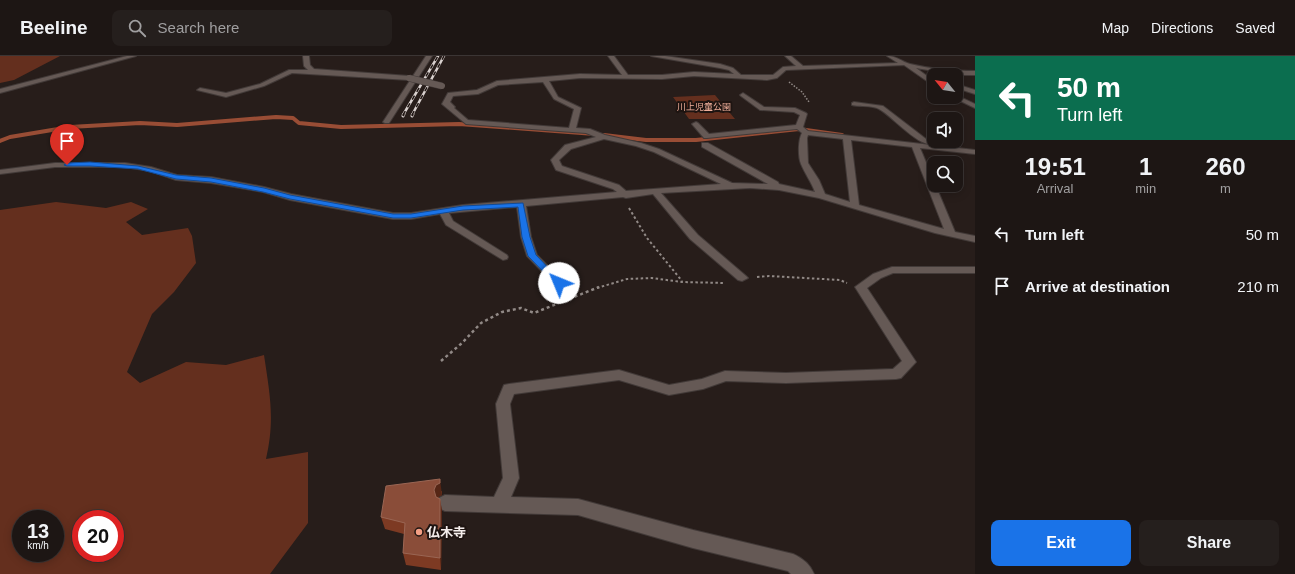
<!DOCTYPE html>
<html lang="en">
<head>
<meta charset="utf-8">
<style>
  body { margin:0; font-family:Helvetica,"Noto Sans JP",sans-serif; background:#251f1d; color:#f1f3f6; height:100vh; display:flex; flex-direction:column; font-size:15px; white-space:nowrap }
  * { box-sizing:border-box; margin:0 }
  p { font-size:13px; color:#a09fa0 }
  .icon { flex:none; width:22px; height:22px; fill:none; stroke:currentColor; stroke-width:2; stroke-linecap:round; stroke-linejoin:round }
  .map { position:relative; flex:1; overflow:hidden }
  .side { display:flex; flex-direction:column; background:#1d1614; width:320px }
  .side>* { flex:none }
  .guide { background:#0b6e4f; color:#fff; overflow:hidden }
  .needle { width:26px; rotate:300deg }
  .buttons { position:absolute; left:927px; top:12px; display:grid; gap:8px }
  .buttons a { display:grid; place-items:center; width:36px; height:36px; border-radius:8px; background:#1d1614; box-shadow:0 2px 10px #0003,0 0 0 1px #3b3534; font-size:20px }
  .speed { position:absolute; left:12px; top:454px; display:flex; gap:8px; font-size:20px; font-weight:700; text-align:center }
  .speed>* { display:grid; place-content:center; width:52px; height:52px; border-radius:50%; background:#1d1614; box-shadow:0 2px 10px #0003,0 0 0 1px #3b3534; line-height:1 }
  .speed small { font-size:10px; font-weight:400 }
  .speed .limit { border:6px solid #d22; background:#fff; color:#111 }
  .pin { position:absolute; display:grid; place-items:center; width:34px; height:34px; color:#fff; margin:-41px -17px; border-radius:50% 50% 50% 0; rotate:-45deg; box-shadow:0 0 4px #0007 }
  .pin .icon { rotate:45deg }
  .me { position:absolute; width:44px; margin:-22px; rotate:315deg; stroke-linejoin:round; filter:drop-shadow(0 0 3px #0008) }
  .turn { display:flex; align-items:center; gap:14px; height:84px; padding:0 16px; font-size:18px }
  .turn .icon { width:52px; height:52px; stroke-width:2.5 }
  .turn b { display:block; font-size:28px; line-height:34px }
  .eta { display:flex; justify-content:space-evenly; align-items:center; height:68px; text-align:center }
  .eta b { font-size:24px; font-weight:700; line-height:28px }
  .action { display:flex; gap:8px; margin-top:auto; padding:8px 16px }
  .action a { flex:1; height:46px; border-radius:8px; background:#1a73e8; color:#fff; font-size:16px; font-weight:700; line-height:46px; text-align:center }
  .action a+a { background:#251f1d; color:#f1f3f6 }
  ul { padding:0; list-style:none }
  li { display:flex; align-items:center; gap:12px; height:52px; padding:0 16px }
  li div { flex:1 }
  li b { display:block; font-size:15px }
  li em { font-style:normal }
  header { display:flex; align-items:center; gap:24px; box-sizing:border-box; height:56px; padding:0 20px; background:#1d1614; border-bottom:1px solid #3b3534 }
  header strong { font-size:19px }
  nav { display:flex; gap:22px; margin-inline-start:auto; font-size:14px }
  .search { width:280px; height:36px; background:#251f1d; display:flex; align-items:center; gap:10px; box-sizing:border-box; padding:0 14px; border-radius:8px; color:#a09fa0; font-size:15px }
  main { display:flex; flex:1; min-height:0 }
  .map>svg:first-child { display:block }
</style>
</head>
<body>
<header>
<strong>Beeline</strong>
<div class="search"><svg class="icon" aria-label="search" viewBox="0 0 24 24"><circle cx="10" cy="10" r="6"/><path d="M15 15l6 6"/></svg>Search here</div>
<nav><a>Map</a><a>Directions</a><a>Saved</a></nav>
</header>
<main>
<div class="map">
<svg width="975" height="518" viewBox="0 0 975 518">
  <rect width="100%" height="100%" fill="#271d1a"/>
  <path fill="#642f1e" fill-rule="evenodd" d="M0 0H60L14 24 0 27Z
    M715 39 735 63H689L673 41Z
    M56 146 106 152 131 146 148 153 126 166 142 179 188 172 192 180 196 207 174 236 152 258 127 316 140 327 186 306 226 309 264 299C270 339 275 364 266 403L308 396V467L270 518H0V154ZM21 463H55V497H21ZM81 463H115V497H81Z"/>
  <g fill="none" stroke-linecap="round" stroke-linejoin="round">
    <path stroke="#994d35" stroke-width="4" d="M604 79 646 84H696L799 73 842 79
      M0 85 10 81 70 71 140 67 177 69 276 61 293 62 299 67 341 71 459 68 595 78"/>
    <defs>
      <path id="minor" d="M127 0H136L0 37V33Z
        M303 0H309L310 9 314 13 409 20 412 22 409 24 292 17 264 30 226 41 197 34 200 32 226 37 260 28 289 14H308L304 10Z
        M426 0H432L389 67H385L383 66Z
        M608 0H614L628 19H662L694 16 734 18 729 14 720 12 651 0H665L720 8 733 12 741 19H773L783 11 796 10 785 0H791L803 10 898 7 887 0C897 0 902 6 910 8 931 13 954 15 975 15V19H957L916 12 934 25V30L904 9 786 14 777 22 767 24 694 20 662 23 580 22 549 25 558 41 581 52 576 72 590 73 605 79 641 87 659 93 732 127 768 128 702 91V87H708L778 126 779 128 815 136C811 125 805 118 801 108 798 101 798 84 802 77L797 73 707 82H704L692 68 696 66 698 67 709 78 796 69 800 59 794 56 760 54 741 40 740 39 743 37 764 51 795 52 806 57 807 58 803 71 808 75 975 94V98L920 92 955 176 975 180V186L935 177 819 142 779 134 750 132 661 137 698 179 746 220 748 222 742 225 738 224 690 183 653 138 626 142 623 141 526 150 531 181 537 199 565 227 563 229H555L527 200 521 181 517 151 449 157 453 165 507 199 508 201 507 203 503 204 446 169 440 158 411 163H393L290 144 263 136 211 127 176 124 150 115 125 111H55L0 118V114L55 107H125L151 111 177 119 211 121 264 131 291 138 393 157H411L463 149 617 136 613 133 556 114 551 104 565 89 596 81 586 77 466 68 442 48 448 37 477 34 497 25 580 18 622 19ZM543 26 554 43 574 53 569 72 468 64 454 52 455 51 450 46 453 40 478 38 498 29ZM808 79 843 83 850 146 825 138 819 124 808 107 807 82ZM604 83 636 90 654 96 721 128 626 135 619 129 562 110 559 104 571 93ZM851 84 912 91 944 173 859 149Z
        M956 28 975 34V38L956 32Z
        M956 39 975 48V52L952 41H956Z
        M854 46 883 50 926 83 939 86C924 99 893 60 879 53 872 49 860 51 852 49V47Z
        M892 211H975V217H893L881 222 867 232 916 306 901 322 896 323 786 327 726 325 703 333 669 339 619 324 514 338 510 348 519 422 511 441 578 443 693 474 793 498C802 502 810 508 814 518H791L788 515 693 492 578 459 445 455 439 452 437 447 439 442 445 439 494 441 503 422 496 348 504 329 509 328 619 314 669 329 702 323 725 315 786 317 893 313 902 305 855 231 873 218Z"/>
    </defs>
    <use href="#minor" stroke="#423a38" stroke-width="2"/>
    <path stroke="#918986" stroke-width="1.5" stroke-dasharray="1.5 1.5" stroke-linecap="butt" d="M789 26 802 36 809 46"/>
    <path stroke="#918986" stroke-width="2" stroke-dasharray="2.5 2.5" stroke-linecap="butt" d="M629 152 647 182 682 225
      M757 221 769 220 840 224 847 227
      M597 232 627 223 652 222 682 226 724 227"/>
    <path stroke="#918986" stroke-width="2.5" stroke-dasharray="3 3" stroke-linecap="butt" d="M441 305 462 287 481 267 502 256 521 252 534 257 599 231"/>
    <use href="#minor" fill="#655955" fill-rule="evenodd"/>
    <defs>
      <path id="rail-far1" d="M403 59 438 0
        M412 59 444 0"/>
      <path id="rail" d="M403 60 404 58
        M412 60 413 58"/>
    </defs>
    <use href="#rail-far1" stroke="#d9d1cf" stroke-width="2.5"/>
    <use href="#rail" stroke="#d9d1cf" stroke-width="3"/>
    <use href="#rail-far1" stroke="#1e1411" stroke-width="1.5" stroke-dasharray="4.5" stroke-linecap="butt"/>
    <use href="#rail" stroke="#1e1411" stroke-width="2" stroke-dasharray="6" stroke-linecap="butt"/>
    <defs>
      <path id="minor-bridge" d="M409 22 442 30"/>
    </defs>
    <use href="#minor-bridge" stroke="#423a38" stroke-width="7" stroke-linecap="butt"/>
    <use href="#minor-bridge" stroke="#655955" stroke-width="6"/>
  </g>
  <path fill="#7d3a23" d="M442 435V439L438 441 440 443 442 455 441 514 406 509 403 497 404 478 385 473 381 461Z"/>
  <path fill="#552616" d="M440 423 442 439 438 441 436 446 434 434 436 429Z
    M440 443 442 455 441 514 440 502Z"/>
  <path fill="#8a4d39" stroke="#9a6654" d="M440 423V427L436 429 434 434 436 441 440 443V502L403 497 405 467 381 461 386 430Z"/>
  <path fill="#1a73e8" stroke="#114b97" d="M90 106 138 110 176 119 211 122 264 132 290 139 393 158H411L463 150 523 147 530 181 536 199 563 227 562 229H556L528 200 522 181 518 151 463 154 411 162H393L290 143 263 136 211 126 176 123 138 113 90 110H67L64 109 67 107Z"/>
  <circle fill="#f39f85" stroke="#1e1411" stroke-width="1.5" cx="419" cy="476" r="4"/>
  <g text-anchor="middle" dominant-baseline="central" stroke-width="4" stroke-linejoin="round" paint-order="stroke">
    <g font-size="9" fill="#f1af9b" stroke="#1e1411">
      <text x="704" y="51">川上児童公園</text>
    </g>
    <g font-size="13" font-weight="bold" fill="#f4edeb" stroke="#1e1411" text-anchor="start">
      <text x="427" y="476">仏木寺</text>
    </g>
  </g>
</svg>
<div class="buttons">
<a><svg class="needle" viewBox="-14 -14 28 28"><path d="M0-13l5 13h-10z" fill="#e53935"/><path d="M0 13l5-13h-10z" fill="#a09fa0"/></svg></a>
<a><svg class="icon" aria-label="sound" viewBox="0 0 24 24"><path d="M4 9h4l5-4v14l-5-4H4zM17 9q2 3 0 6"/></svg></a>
<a><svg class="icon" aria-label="search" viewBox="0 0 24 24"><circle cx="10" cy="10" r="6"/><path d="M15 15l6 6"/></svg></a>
</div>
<div class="speed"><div>13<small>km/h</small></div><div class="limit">20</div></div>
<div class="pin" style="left:67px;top:109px;background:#d93025"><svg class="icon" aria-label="arrive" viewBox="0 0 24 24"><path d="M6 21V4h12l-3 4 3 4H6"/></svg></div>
<svg class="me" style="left:559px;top:227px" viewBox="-20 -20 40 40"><circle r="19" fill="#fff"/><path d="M0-13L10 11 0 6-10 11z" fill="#1a73e8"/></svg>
</div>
<section class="side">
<div class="guide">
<div class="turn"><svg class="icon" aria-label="left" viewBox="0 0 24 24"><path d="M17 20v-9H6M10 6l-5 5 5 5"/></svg><div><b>50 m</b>Turn left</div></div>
</div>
<div class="eta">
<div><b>19:51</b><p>Arrival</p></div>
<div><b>1</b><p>min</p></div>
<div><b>260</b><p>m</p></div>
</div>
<ul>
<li><svg class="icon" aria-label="left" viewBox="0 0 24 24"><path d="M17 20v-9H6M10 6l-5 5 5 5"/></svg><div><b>Turn left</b></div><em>50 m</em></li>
<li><svg class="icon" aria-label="arrive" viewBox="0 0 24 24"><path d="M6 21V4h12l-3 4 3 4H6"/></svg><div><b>Arrive at destination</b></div><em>210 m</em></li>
</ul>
<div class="action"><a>Exit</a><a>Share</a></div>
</section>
</main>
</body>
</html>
